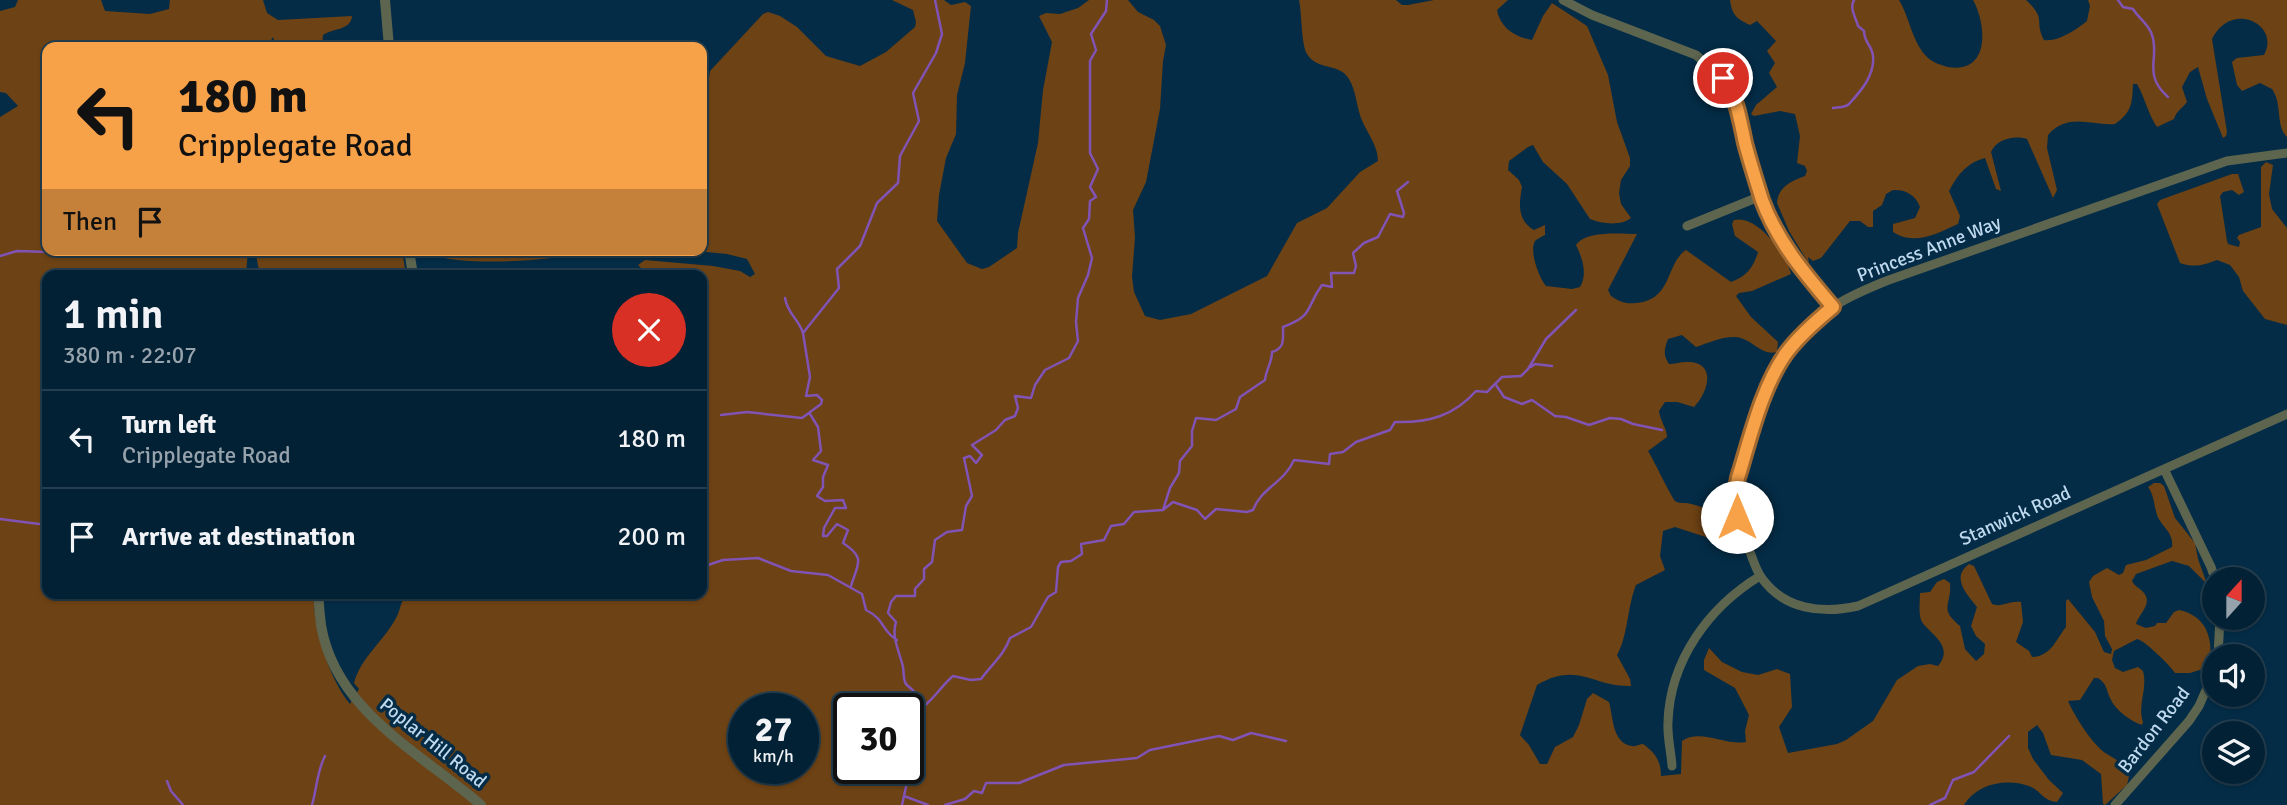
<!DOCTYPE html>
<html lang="en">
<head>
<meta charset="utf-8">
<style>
  body { margin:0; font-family:Signika,sans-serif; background:#112e40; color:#f1f3f6; height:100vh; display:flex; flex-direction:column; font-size:26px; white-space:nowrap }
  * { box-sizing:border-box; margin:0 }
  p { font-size:23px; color:#97a3ac }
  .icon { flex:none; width:38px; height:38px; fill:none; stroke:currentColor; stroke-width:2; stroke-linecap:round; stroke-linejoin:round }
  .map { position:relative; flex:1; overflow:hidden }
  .drawer { position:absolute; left:42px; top:270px; width:665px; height:329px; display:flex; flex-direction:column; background:#032134; border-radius:14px; box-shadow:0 2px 5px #0004,0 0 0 2px #243e4f }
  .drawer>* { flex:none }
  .top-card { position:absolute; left:42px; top:42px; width:665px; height:214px; border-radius:14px; box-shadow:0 2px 5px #0004,0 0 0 2px #243e4f; background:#f7a149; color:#111; overflow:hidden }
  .needle { width:46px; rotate:21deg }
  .buttons { position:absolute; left:2202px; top:567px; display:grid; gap:14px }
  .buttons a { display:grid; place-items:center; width:63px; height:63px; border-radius:50%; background:#032134; box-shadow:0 2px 5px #0004,0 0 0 2px #243e4f; font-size:35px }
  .speed { position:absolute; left:728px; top:693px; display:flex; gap:14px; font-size:35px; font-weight:700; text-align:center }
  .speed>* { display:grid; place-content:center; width:91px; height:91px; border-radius:50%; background:#032134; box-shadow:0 2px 5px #0004,0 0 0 2px #243e4f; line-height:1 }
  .speed small { font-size:18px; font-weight:400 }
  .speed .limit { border:4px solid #111; border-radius:10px; background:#fff; color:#111 }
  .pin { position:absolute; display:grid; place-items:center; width:60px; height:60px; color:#fff; margin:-30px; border:4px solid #fff; border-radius:50%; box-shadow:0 2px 7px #0007 }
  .me { position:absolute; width:77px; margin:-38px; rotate:0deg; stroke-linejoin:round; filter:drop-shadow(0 0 5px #0008) }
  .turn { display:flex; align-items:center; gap:24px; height:147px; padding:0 21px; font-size:32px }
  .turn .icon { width:91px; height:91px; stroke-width:2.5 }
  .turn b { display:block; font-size:49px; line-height:60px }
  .then { display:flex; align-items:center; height:66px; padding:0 21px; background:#0003; gap:14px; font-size:26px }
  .round { display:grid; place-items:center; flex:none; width:74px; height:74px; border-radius:37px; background:#112e40 }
  .head { display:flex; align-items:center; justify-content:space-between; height:119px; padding:0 21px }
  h1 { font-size:42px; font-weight:600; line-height:52px }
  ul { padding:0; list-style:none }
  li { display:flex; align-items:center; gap:21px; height:98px; padding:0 21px; border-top:2px solid #243e4f }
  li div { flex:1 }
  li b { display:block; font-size:26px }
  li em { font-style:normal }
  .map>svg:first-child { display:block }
</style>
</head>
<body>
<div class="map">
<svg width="2287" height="805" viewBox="0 0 2287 805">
  <rect width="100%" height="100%" fill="#042c46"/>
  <path fill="#6d4214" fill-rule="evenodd" d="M18 0H101L105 11 150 14 169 9 170 0H263L267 13 278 20 352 16C351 30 334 28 323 35L322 47H276L273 37 267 47H47V250H248L246 275H47V593H314C312 625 329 679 350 704L359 689 354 683C361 657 384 641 396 618 401 610 400 600 408 593H702V275C683 275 651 281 638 265L645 260 713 266 740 271 750 277 755 274 747 259 727 254 686 250H702V121L710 71 763 14 768 12 780 16 797 27 826 56 860 66 886 52 915 27 916 22 913 10 892 0H944L951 5 965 2 971 6 965 63 957 95 956 134 946 158 939 195 937 221 967 263 982 269 989 267 1017 248 1018 233 1038 143 1043 90 1052 42 1039 16 1046 13 1060 14 1078 8 1089 0H1128L1138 12 1154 20 1160 26 1166 45 1163 61 1160 109 1151 156 1146 182 1133 210 1135 237 1132 277 1134 292 1145 316 1160 320 1191 314 1267 276 1297 223 1327 208 1360 172 1378 161C1378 144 1365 131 1360 115 1356 102 1355 84 1345 74 1334 64 1316 69 1307 54 1301 44 1302 14 1299 0H1396L1402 5H1408L1434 0H1508L1497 10C1500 27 1514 37 1532 40L1543 16 1552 3 1587 26 1608 75 1617 122 1630 158V166L1621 180 1619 193 1621 204 1631 218C1621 226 1602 224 1590 219L1567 184 1543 162 1533 145 1528 147 1509 161 1508 170 1519 180 1522 187C1519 204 1517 220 1534 230L1545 225V235C1543 236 1537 239 1535 241 1529 251 1539 278 1546 286L1572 289 1580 287C1588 274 1582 257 1576 245 1587 230 1620 234 1637 234L1608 290 1611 296C1620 302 1625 304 1636 303 1673 300 1665 264 1686 250L1731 282C1747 276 1753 268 1758 252L1735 236 1732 224 1734 220C1757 214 1787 255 1791 274L1752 291 1739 293 1736 296 1751 317 1778 342 1777 352C1763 356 1754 342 1741 338 1728 334 1708 343 1696 347L1682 335 1668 339C1664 350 1663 355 1669 364 1675 364 1681 362 1686 362 1718 361 1708 393 1694 407L1677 402H1665L1659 411C1660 421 1667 428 1667 437L1648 451C1653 459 1672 498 1675 501 1678 503 1682 503 1686 503 1703 506 1712 510 1723 525L1721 536 1715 540 1675 527 1663 531 1660 556 1665 570 1636 585C1627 608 1628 636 1617 655L1630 679 1631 686C1592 687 1578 661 1537 685L1520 735 1529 745 1540 764H1547L1555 747 1573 737 1579 725 1587 699 1593 693 1609 702C1613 715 1612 744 1632 746 1636 747 1640 744 1643 744 1656 753 1661 762 1661 776L1681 774 1682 741C1700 728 1726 746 1746 742L1745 731 1749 715 1735 688 1704 670V660L1709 648 1722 662 1742 672 1758 675 1777 669 1790 674 1792 707 1779 727 1788 753 1837 744 1846 740 1873 721 1897 680 1918 666 1930 664 1938 666C1955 646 1930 634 1922 622 1918 615 1920 601 1920 593L1930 592 1937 582 1944 579 1950 583C1952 606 1938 608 1960 626L1965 649 1976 661 1984 654 1985 644 1976 636 1971 626 1977 607C1968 595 1950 578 1969 564L1974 566 1992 604C2001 608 2010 600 2021 602L2023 622 2016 642 2029 651 2032 657C2052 656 2056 639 2066 627V601L2068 599 2095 632 2104 652 2111 654 2112 649 2105 636 2104 621 2092 597 2089 582 2093 576 2107 568 2119 575 2123 573 2126 565 2146 560 2172 547C2174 532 2162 528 2157 515 2154 506 2154 494 2148 487L2154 483H2160L2164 486 2175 518 2195 543 2198 559 2207 584 2189 566 2172 561 2136 574 2132 581C2135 587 2140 588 2144 593 2153 604 2138 615 2136 624L2146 628 2155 626 2157 623H2166L2174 612 2179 610C2208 616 2214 641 2209 667L2190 673H2175C2170 665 2144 640 2137 639L2114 651 2112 660 2115 668 2123 672 2138 667 2143 671C2148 689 2137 705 2143 722L2142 725C2130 721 2115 710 2110 698 2106 689 2107 684 2098 678H2094L2080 700 2068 701C2074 715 2093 746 2107 754 2119 761 2122 763 2129 776L2127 785 2105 805 2103 804 2101 774 2082 760 2051 755 2043 733 2037 725 2028 732V748L2033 759 2049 780 2063 793 2057 802C2044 802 2040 790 2029 786 2005 778 1977 784 1964 805H0V117L18 106 6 93 0 92V11L15 7ZM744 709H803V768H744ZM849 709H908V768H849Z
    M1730 0H1899C1910 18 1912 43 1928 58 1934 63 1941 65 1948 67 1990 74 1987 25 1973 0H2026C2047 19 2034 21 2044 40 2058 42 2076 30 2087 21L2090 6 2088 0H2287V137C2275 125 2283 105 2272 89L2260 83 2242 91 2237 85 2232 62 2237 58 2264 55C2281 24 2231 0 2212 39L2227 132 2226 136 2223 138 2207 99 2198 67 2190 72 2182 87 2187 102C2182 109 2177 110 2174 119L2157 127C2148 114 2145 98 2137 84H2133C2132 104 2132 112 2115 124 2091 126 2068 112 2048 135L2047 148 2057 190 2053 198 2027 139C2014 135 1997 139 1991 152L2001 191 1996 189 1985 158C1968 162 1957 175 1949 191L1960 216 1958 224C1936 234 1915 246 1893 232V224L1915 218 1920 207C1916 195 1905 189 1893 190L1886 194 1882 205 1873 211V227H1868L1860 221H1850L1821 258 1813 261 1808 257 1809 264 1789 231 1777 203C1778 187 1791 181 1805 176L1807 171 1805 166 1797 163 1800 136 1795 114 1780 111 1754 116 1751 114 1756 105 1777 87 1769 73 1775 63 1767 51 1776 41 1757 21 1750 25C1737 19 1732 15 1730 0Z
    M2266 162 2273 165 2269 194 2272 209 2287 228V325L2265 319 2243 291 2239 277 2230 265 2217 260C2203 265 2195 268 2180 263L2157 204 2160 200 2232 174H2238L2244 192 2239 195 2232 190 2223 192 2220 196 2227 241 2228 244 2239 247 2240 242 2237 238 2239 235 2261 227V167Z
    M255 250H402L406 275H260Z
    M417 250H558L552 258C513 262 453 266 417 250Z"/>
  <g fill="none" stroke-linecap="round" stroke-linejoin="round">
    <path stroke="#8053b4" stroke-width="2.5" d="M2118 0 2123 7 2133 9C2139 19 2148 23 2152 35 2160 58 2142 74 2168 97
      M1833 108C1838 107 1845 108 1849 104 1861 91 1875 75 1873 56 1872 45 1864 43 1864 31L1858 26C1856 18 1849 8 1854 0
      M0 256 17 251 48 252 58 250
      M803 333 839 288 837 269 860 246 877 203 898 183 900 156 919 121 913 93 936 53 942 34 935 0
      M1531 367 1535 364 1552 366
      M1496 385 1504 397 1522 404 1532 400 1555 416 1566 417 1589 425 1610 418 1621 419 1633 424 1662 430
      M810 414 818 427 821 451 813 460 828 465 823 477V487L817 496 825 501 843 500 846 508H835L824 528 823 536H827L837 524 848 530 843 543C866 558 858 563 851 586
      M721 415 747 412 802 418 821 404 822 400 817 395 806 396 810 377 803 333C798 318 788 315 785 298
      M1163 510 1170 488 1179 473 1180 461 1192 446V431L1196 418 1216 420 1236 409 1240 397 1265 380C1266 369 1272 363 1272 352 1285 348 1283 340 1283 327 1315 315 1305 308 1322 285L1332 287 1331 273H1354L1356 266 1353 253 1364 243 1378 237 1390 214 1403 217 1404 213 1397 191 1408 182
      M0 519 47 525
      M702 567 723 560 758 558 791 571 828 575 862 594 866 610C886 620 881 631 897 640
      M916 712C931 704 939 688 953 676L971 680 981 679C992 664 1004 655 1010 638L1031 627 1048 597 1056 592 1058 567 1061 562 1071 561 1082 554 1081 544 1104 540 1111 526 1124 524 1134 512 1163 510 1173 502 1197 510 1205 519 1216 509 1247 512 1253 510C1261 488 1284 483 1294 460L1329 464 1330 454 1343 452 1356 442 1390 430 1395 422C1428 423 1454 416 1476 391L1487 392 1502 377 1521 376 1528 369 1546 339 1576 310
      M908 719 916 712 919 696C915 692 910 688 906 684 903 679 904 673 903 667 900 653 891 637 896 622L888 613 891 602 896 596H915V589L924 579V569L932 562 935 540 947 532 962 530 966 506 972 496 964 458 970 456 976 463 982 455 972 445 996 430 1005 420 1015 416 1018 408 1015 396 1031 398 1035 385 1045 370 1069 358 1078 341 1076 322 1078 298 1088 275 1092 258 1083 228 1089 219 1090 201 1096 197 1090 187 1098 169 1090 153V61L1096 50 1091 34 1106 11 1107 0
      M167 781 171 791 183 805
      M904 796 928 805
      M312 805C317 788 317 771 325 756
      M902 805 910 769 908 760
      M945 805 965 799 974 791 982 793 986 783H1019L1064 765 1137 758 1150 750 1219 736 1233 740 1251 733 1286 741
      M1930 805 1945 798 1953 780 1974 772 2009 736"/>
    <path stroke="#5d654f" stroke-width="9" d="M1563 0 1592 15 1696 55 1723 78 1730 88 1736 104 1746 147 1768 215 1792 256 1833 307
      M2287 153 2227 161 1886 281C1869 288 1849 296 1833 307 1774 346 1757 415 1738 478 1733 504 1738 523 1748 547 1752 556 1755 568 1761 577 1784 610 1822 614 1858 606L2287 414
      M1687 226 1761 196
      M2165 471 2211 567 2215 579
      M2218 656 2220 618
      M1672 766C1671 751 1667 736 1668 722 1670 660 1709 607 1760 576
      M2115 805 2189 721 2199 706 2214 672"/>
    <path stroke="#5d654f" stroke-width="10" d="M385 0 389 47
      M409 250 413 275
      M319 593C318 604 320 614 321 625 335 711 421 753 481 805"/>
  </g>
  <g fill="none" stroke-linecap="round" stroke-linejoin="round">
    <defs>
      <path id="route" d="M1723 78C1737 97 1740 120 1745 143 1750 162 1756 181 1762 200 1777 241 1805 274 1833 307 1816 321 1800 335 1787 352 1762 386 1750 439 1738 478L1735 493 1737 517"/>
    </defs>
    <use href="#route" stroke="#a1692f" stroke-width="18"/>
    <use href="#route" stroke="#f7a149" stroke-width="12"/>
  </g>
  <g text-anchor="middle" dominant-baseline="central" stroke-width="7" stroke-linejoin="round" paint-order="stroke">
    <g font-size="19" fill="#bfd9ee" stroke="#042c46">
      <text transform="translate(1929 249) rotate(-21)">Princess Anne Way</text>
      <text transform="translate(2015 516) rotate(-24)">Stanwick Road</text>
      <text transform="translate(2154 730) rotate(-52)">Bardon Road</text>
      <text transform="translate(433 743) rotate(39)">Poplar Hill Road</text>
    </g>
  </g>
</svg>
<div class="buttons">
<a><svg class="needle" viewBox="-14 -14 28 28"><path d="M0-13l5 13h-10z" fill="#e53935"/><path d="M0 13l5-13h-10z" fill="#97a3ac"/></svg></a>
<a><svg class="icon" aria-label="sound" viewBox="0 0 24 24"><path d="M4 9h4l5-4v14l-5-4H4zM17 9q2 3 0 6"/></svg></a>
<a><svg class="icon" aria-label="layers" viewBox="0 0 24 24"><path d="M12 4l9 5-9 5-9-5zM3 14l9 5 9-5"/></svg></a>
</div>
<div class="speed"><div>27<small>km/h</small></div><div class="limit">30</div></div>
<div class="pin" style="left:1723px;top:78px;background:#d93025"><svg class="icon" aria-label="arrive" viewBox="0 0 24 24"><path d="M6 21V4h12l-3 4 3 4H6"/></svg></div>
<svg class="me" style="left:1737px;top:517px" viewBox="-20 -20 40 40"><circle r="19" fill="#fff"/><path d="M0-13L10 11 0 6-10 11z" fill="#f7a149"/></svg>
<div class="top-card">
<div class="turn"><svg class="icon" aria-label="left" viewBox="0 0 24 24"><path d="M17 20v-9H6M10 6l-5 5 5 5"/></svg><div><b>180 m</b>Cripplegate Road</div></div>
<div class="then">Then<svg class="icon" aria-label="arrive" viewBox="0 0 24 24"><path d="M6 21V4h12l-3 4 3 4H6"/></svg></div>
</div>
<section class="drawer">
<div class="head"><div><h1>1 min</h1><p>380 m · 22:07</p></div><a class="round" style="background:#d93025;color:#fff"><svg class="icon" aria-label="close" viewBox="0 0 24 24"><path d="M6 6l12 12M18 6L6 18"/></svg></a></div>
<ul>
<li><svg class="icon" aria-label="left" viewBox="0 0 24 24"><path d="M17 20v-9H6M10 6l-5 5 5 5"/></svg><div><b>Turn left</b><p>Cripplegate Road</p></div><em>180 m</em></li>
<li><svg class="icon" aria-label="arrive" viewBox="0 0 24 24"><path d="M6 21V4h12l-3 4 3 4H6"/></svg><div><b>Arrive at destination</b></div><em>200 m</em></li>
</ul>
</section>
</div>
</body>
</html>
